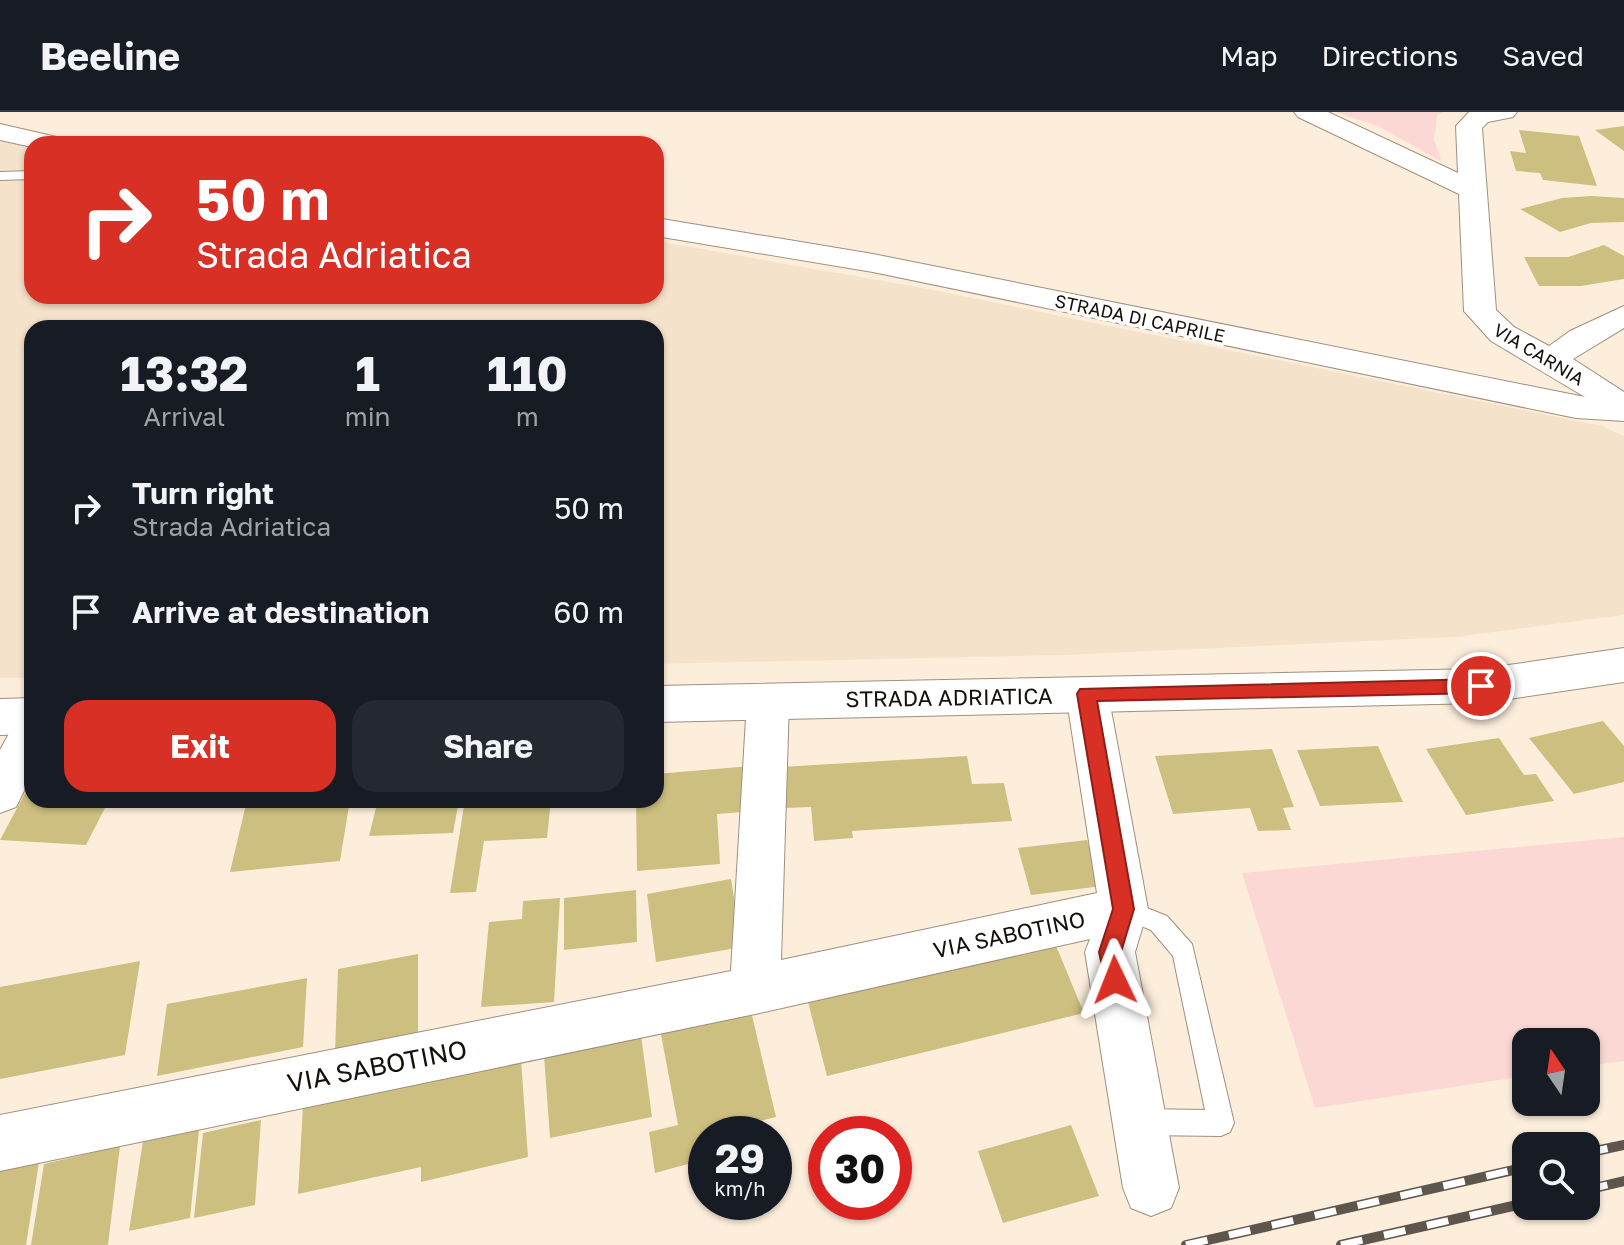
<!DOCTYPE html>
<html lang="en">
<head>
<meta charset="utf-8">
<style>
  body { margin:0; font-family:"Golos Text",sans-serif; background:#242831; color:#f1f3f6; height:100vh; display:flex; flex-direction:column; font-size:30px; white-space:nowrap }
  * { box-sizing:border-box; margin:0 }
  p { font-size:26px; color:#9ea1a6 }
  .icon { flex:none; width:44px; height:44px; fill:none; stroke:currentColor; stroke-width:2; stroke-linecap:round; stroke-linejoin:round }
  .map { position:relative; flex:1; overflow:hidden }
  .sheet { position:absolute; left:24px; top:208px; width:640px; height:488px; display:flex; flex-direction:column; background:#171b24; border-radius:24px; box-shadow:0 2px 6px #0004 }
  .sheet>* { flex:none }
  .banner { position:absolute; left:24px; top:24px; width:640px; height:168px; border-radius:24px; box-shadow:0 2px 6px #0004; background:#d93025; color:#fff; overflow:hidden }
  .needle { width:52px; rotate:347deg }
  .tools { position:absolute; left:1512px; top:916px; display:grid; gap:16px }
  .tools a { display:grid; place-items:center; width:88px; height:88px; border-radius:16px; background:#171b24; box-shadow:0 2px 6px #0004; font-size:40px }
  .speed { position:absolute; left:688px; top:1004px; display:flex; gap:16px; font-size:40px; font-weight:700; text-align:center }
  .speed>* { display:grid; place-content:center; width:104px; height:104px; border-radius:50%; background:#171b24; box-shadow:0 2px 6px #0004; line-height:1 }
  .speed small { font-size:20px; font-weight:400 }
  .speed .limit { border:12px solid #d22; background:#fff; color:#111 }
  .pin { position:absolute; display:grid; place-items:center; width:68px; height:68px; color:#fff; margin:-34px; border:4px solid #fff; border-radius:50%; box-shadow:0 2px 8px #0007 }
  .me { position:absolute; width:88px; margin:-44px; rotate:358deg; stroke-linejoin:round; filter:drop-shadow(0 0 6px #0008) }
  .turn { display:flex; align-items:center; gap:28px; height:168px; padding:0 40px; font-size:36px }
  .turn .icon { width:104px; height:104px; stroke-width:2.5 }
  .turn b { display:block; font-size:56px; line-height:68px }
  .eta { display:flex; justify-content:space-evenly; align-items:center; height:136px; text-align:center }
  .eta b { font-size:48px; font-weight:700; line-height:56px }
  .cta { display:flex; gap:16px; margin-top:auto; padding:16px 40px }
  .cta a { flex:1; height:92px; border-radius:24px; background:#d93025; color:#fff; font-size:32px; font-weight:700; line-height:92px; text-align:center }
  .cta a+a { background:#242831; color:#f1f3f6 }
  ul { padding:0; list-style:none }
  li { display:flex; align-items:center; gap:24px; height:104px; padding:0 40px }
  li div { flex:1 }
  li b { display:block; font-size:30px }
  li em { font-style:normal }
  header { display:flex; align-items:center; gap:48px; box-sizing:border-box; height:112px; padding:0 40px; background:#171b24; border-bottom:2px solid #363941 }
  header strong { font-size:38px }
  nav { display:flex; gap:44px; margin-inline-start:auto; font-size:28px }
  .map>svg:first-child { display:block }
</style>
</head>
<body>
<header>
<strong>Beeline</strong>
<nav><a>Map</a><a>Directions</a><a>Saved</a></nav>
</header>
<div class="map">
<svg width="1624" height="1133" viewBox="0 0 1624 1133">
  <rect width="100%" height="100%" fill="#fdeedc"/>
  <path fill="#f5e2ca" d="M0 26 32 34V184H656V129L923 176 1602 314 1624 324V503L1455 525 1065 543 656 552V216H32V566H0Z"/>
  <path fill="#fcd8d4" d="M1335 0H1443L1437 3 1434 28 1442 50 1378 14Z
    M1624 725V949L1586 954V930H1526V964L1315 996 1242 761Z"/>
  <path fill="#cdbf80" d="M1624 14V39L1595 18Z
    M1519 18 1579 24 1597 74 1543 68 1540 61 1516 59 1510 39 1526 41Z
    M1591 84 1624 86V110L1591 111 1560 120 1520 97 1562 86Z
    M1604 133 1624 144V167L1581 174H1539L1524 145H1568Z
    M1603 609 1624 634V670L1574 682 1529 626Z
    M1499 626 1524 663 1536 662 1554 689 1466 703 1426 637Z
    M1378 634 1403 690 1320 694 1297 638Z
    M1272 637 1294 695 1283 696 1291 718 1258 719 1250 696 1173 702 1155 644Z
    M967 644 972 672 1004 671 1012 709 852 719 853 726 814 729 811 695 784 696 781 655Z
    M751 654 755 699 717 702 720 752 637 759 636 688H656V662Z
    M32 668V688H109L86 733 0 728Z
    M247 688H350L340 749 230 760Z
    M378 688H459L453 721 369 724Z
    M465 688H551L547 726 484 729 476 780 450 781Z
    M1087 728 1102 774 1031 783 1018 736Z
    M731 767 742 835 656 850 647 782Z
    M636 778 637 830 564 838V786Z
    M560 786 554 890 481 895 489 810 522 807 523 789Z
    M1054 829 1084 901 827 964 807 886Z
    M418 842V923L335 940 338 857Z
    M140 849 125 943 0 967V875Z
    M307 866 303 935 157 964 167 892Z
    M750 895 776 1005 706 1022V1047L655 1061 649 1020 678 1013 660 917Z
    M641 923 652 1005 550 1026 544 944Z
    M521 948 528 1045 421 1070V1055L298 1082 303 994Z
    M261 1008 255 1093 194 1106 203 1021Z
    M1071 1013 1099 1084 1003 1111 978 1039Z
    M199 1018 190 1106 129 1119 143 1029Z
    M120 1034 108 1133H31L44 1052Z
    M39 1050 26 1133H0V1059Z"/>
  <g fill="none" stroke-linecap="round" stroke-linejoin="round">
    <defs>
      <path id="service" d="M32 59V67L0 68V60Z
        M1124 787 1167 804 1192 832 1234 1011 1230 1020 1221 1024 1142 1023 1133 1019 1129 1010 1133 1001 1142 997 1205 998 1173 844 1151 818 1116 804 1112 797 1116 790Z"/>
      <path id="minor" d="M1294 0H1328L1458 61 1456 14 1469 0H1517L1513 5 1488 10 1482 16 1496 198 1514 215 1549 234 1570 219 1624 194V216L1573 247 1624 280V309L1576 306 873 160 656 124V106L873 142 1585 285 1491 229 1464 199 1459 82 1298 5Z
        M0 12 61 26 65 32H32V35L0 28Z
        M1087 565 1102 570 1108 582 1148 797 1135 840 1179 1076 1171 1096 1151 1104 1131 1096 1123 1076 1085 840 1090 827 755 902 0 1059V1003L731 859 747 589 753 577 768 572 783 577 789 589 781 848 1097 781 1066 582 1072 570Z
        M32 601V663L16 695 0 701V638L17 607Z"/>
      <path id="primary" d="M1624 536V570L1481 591 656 610V574L1481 557Z
        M32 586V622L0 623V587Z"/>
    </defs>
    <use href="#service" stroke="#9d907f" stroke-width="2"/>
    <use href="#minor" stroke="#9d907f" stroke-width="2"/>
    <use href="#primary" stroke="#9d907f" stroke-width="2"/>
    <use href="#service" fill="#fff" fill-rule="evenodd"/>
    <use href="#minor" fill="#fff" fill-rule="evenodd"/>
    <use href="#primary" fill="#fff" fill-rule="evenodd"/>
    <defs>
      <path id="rail" d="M1586 1041 1624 1033
        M1586 1078 1624 1069
        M1186 1133 1526 1055
        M1341 1133 1526 1091"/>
    </defs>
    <use href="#rail" stroke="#5e564c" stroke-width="10"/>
    <use href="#rail" stroke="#fff" stroke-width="7" stroke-dasharray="22" stroke-linecap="butt"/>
  </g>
  <path fill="#d93025" stroke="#8d1f18" stroke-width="2" d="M1481 567 1490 574 1481 581 1097 589 1134 797 1121 840 1126 868 1123 875 1115 878 1107 875 1099 840 1113 797 1077 582 1080 577Z"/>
  <g text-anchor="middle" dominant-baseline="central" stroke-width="7" stroke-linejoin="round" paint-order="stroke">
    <g font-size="18" fill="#15100a" stroke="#fff">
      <text transform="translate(1140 206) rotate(12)">STRADA DI CAPRILE</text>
      <text transform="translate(1539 242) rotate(31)">VIA CARNIA</text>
    </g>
    <g font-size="22" fill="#15100a" stroke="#fff">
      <text transform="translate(949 585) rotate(-1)">STRADA ADRIATICA</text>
      <text transform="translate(1009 822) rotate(-12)">VIA SABOTINO</text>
    </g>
    <g font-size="26" fill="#15100a" stroke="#fff">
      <text transform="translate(377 954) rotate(-11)">VIA SABOTINO</text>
    </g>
  </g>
</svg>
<div class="tools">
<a><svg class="needle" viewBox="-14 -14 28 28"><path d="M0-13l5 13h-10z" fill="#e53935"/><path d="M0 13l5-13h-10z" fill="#9ea1a6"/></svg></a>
<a><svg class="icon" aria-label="search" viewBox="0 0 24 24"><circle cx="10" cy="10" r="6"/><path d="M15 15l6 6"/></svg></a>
</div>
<div class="speed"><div>29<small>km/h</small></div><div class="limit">30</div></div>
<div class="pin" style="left:1481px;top:574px;background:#d93025"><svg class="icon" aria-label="arrive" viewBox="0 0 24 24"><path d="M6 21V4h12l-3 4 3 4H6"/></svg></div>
<svg class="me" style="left:1115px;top:868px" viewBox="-20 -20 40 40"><path d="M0-17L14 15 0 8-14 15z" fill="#d93025" stroke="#fff" stroke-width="4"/></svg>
<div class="banner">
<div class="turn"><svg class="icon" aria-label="right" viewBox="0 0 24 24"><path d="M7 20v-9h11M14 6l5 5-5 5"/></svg><div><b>50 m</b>Strada Adriatica</div></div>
</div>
<section class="sheet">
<div class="eta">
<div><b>13:32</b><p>Arrival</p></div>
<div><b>1</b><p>min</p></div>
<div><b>110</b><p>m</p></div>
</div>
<ul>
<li><svg class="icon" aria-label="right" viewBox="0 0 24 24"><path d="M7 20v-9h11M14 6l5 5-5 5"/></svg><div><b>Turn right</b><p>Strada Adriatica</p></div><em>50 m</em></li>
<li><svg class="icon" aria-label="arrive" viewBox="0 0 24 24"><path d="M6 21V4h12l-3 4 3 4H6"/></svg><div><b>Arrive at destination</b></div><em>60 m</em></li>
</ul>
<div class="cta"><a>Exit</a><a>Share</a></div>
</section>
</div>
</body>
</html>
